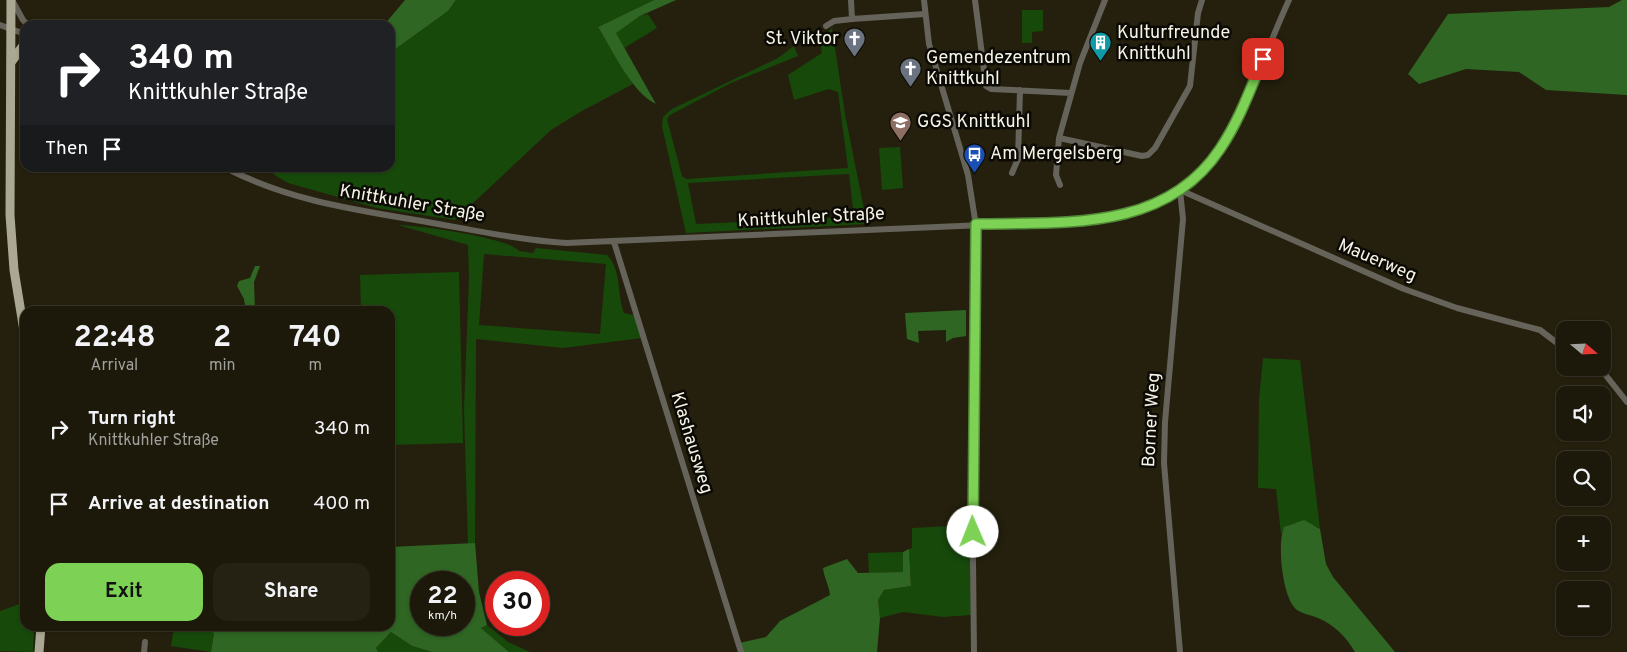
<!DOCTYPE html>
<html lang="en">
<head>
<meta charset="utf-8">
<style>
  body { margin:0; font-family:Overpass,sans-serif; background:#252113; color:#f1f3f6; height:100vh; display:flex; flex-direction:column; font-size:19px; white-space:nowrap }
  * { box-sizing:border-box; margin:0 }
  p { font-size:16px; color:#a0a09c }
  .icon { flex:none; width:28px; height:28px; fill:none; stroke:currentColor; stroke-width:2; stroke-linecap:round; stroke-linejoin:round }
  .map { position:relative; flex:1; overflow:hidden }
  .sheet { position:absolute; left:20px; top:306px; width:375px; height:325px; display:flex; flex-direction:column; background:#1c180a; border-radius:15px; box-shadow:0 1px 4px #0004,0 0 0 1px #3a372b }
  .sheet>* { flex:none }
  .banner { position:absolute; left:20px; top:20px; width:375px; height:152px; border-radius:15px; box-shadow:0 1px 4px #0004,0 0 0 1px #3a372b; background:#202124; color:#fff; overflow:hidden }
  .needle { width:32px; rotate:109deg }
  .buttons { position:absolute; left:1556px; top:321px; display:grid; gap:10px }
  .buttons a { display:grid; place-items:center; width:55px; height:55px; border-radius:10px; background:#1c180a; box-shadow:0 1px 4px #0004,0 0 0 1px #3a372b; font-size:25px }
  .speed { position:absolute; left:410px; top:571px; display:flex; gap:10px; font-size:25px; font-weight:700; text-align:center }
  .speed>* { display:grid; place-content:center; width:65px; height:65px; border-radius:50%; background:#1c180a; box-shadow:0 1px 4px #0004,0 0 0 1px #3a372b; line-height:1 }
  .speed small { font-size:12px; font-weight:400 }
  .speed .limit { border:8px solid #d22; background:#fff; color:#111 }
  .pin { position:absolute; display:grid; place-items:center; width:42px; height:42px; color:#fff; margin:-21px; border-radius:10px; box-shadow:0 2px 8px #0006 }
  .me { position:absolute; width:55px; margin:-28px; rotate:359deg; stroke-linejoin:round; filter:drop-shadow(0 0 4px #0008) }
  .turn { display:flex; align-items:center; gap:18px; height:105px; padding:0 25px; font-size:22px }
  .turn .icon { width:65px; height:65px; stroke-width:2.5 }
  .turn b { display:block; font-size:35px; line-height:42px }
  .then { display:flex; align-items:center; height:48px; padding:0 25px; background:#0003; gap:10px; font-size:19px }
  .eta { display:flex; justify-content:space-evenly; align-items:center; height:85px; text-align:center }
  .eta b { font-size:30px; font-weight:700; line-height:35px }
  .action { display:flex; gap:10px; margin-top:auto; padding:10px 25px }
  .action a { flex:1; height:58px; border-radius:15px; background:#7dd154; color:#111; font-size:20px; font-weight:700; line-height:58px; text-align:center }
  .action a+a { background:#252113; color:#f1f3f6 }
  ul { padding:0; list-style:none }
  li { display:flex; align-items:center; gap:15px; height:75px; padding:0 25px }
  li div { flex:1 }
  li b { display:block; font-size:19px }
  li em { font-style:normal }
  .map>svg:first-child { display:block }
</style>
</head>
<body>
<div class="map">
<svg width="1627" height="652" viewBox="0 0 1627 652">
  <rect width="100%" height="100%" fill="#25200d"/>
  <path fill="#17490b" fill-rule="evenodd" d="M456 0H654L598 27 633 84 580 112 551 130 455 220 377 208 288 183 273 174 277 168H390V53L448 11Z
    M1022 10H1043V31L1032 32V43H1022Z
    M648 14 657 28 624 48 616 33 617 31 640 16Z
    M832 28 845 114 867 224 686 233 662 126 663 117 672 109 778 58 794 46 798 56 731 83 670 115 667 119 682 176 686 179 848 168 838 92 829 89 794 100 788 75 822 53 819 34 827 33ZM849 174 854 217 696 224 688 183Z
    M900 147 903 188 882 190 879 148Z
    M398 225C417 225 510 238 519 251L533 253 536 248 607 255C622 270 617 296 624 313L634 315 642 338 563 348 476 339 475 543 468 544 464 410 469 279 468 245ZM484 254 606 264 600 334 479 325Z
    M459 272 463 443 390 445V311H361L360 275Z
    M1263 358 1300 360 1320 529C1308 521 1288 519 1281 534L1276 489 1258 488 1259 399Z
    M970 525 971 615 943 617 903 612 880 618 878 600 884 590 911 586 909 549 912 548V528Z
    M903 552V572L869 573 868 553Z
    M25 602V626H34L33 652 0 651V611Z
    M487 625 508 642 530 652H509L481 628Z
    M174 626 214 632 211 652 171 646Z
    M391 632 412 646 432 652H378L376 648Z"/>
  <path fill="#2f6623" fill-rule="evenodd" d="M405 0H456L448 11 390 53V25H384Z
    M654 0H676L640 16 616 33 656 104C632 93 612 49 598 27Z
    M1622 0H1627V95L1546 90 1519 72 1466 69 1419 84 1408 74 1448 14 1609 7Z
    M255 266H260L254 282 255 311H246L244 299 237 286 239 281 250 278Z
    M966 310V336L953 338 946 342V330L918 331 919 343 907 339 905 313Z
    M1304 520 1320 529 1326 564 1333 577 1395 652H1355C1346 637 1335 625 1318 618 1311 615 1303 614 1297 610 1282 599 1277 543 1284 527Z
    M475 543 479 592 487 625 481 628 509 652H432L412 646 391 632 376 648 378 652H211L214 633 211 632 212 626H390V547ZM464 582V625H421V582Z
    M909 549 911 586 884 590 878 600 880 618 877 652H742L739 643 766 637 780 621 830 595C829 585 824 578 823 568L847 559 858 573 903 572V552Z"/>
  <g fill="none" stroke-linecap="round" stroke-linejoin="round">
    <path stroke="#65635a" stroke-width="6" d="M12 0 23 20 28 25
      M851 0 852 19 925 14
      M924 0 929 44 968 175 977 232 972 472 974 652
      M975 0 986 86 991 89 1071 93
      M0 25 25 34
      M826 26 834 21 852 19
      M1059 138 1080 63 1105 0
      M226 168C289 201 357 210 427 222 473 230 519 240 566 243L1101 220C1116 216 1132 215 1146 209 1234 171 1252 79 1289 0
      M1012 173 1018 159 1020 90
      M1060 185 1056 175 1059 138 1142 156 1148 155 1155 148 1190 86 1198 13 1202 0
      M1180 190 1404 289 1457 308 1540 330 1565 349
      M614 242 741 652
      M1600 368 1627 402
      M144 652 145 642
      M1180 652 1164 463 1165 422 1183 219 1180 190"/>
    <path stroke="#aaa793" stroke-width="9" d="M11 0 10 215 14 270 25 337
      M12 61 25 43
      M39 652 41 626"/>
  </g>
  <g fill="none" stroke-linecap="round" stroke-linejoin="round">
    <defs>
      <path id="route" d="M973 532 976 224C1064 222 1165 232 1220 149 1239 121 1250 90 1263 59"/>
    </defs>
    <use href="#route" stroke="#518837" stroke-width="12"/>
    <use href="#route" stroke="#7dd154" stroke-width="9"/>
  </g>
  <defs>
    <symbol id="church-pin" viewBox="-11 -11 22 30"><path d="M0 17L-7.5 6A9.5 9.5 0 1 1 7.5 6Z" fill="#6b7280" stroke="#0c0a04"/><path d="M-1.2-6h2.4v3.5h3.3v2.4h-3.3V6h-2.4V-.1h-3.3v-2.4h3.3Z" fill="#fff"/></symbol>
    <symbol id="building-pin" viewBox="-11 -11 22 30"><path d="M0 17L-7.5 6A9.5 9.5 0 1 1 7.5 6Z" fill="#0f9aa8" stroke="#0c0a04"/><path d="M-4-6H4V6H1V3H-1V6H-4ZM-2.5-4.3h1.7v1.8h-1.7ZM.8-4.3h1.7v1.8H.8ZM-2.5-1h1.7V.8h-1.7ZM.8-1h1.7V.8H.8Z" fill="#fff"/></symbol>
    <symbol id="school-pin" viewBox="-11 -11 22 30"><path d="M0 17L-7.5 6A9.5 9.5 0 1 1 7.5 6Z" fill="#8d6e63" stroke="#0c0a04"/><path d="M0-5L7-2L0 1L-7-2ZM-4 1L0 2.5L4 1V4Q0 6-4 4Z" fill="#fff"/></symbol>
    <symbol id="bus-pin" viewBox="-11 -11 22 30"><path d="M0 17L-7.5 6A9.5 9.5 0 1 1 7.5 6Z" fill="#1a4fb4" stroke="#0c0a04"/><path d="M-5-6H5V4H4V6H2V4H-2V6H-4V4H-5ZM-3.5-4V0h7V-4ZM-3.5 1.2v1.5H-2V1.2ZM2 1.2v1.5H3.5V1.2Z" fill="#fff"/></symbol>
  </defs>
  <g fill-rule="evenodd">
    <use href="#church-pin" x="842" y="26" width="25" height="34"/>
    <use href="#building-pin" x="1088" y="30" width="25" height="34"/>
    <use href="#church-pin" x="898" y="56" width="25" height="34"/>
    <use href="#school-pin" x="888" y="110" width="25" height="34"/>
    <use href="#bus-pin" x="962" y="142" width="25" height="34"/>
  </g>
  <g text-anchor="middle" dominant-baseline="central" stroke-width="5" stroke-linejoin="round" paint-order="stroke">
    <g font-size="18" fill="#f6f3e7" stroke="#0c0a04" text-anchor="start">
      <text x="1117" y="33">Kulturfreunde<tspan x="1117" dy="21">Knittkuhl</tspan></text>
      <text x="839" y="39" text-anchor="end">St. Viktor</text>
      <text x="926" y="58">Gemendezentrum<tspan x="926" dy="21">Knittkuhl</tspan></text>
      <text x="917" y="122">GGS Knittkuhl</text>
      <text x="990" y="154">Am Mergelsberg</text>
    </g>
    <g font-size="18" fill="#f6f3e7" stroke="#0c0a04">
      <text transform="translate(412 204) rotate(10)">Knittkuhler Straße</text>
      <text transform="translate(811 218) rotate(-3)">Knittkuhler Straße</text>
      <text transform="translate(1377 261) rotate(23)">Mauerweg</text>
      <text transform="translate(1152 420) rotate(-87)">Borner Weg</text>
      <text transform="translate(691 443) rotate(73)">Klashausweg</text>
    </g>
  </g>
</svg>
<div class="buttons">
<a><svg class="needle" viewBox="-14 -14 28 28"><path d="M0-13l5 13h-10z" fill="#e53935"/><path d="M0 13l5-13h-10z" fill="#a0a09c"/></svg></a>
<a><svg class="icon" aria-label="sound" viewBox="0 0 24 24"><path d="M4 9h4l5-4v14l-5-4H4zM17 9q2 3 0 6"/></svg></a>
<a><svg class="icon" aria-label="search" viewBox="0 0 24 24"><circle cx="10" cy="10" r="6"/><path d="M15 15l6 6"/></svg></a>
<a>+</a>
<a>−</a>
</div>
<div class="speed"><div>22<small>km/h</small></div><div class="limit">30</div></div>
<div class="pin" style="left:1263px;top:59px;background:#d93025"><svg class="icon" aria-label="arrive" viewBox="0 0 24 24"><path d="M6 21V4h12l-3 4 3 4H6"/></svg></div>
<svg class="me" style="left:973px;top:532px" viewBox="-20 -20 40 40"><circle r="19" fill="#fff"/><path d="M0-13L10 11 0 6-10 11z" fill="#7dd154"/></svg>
<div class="banner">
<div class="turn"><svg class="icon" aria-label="right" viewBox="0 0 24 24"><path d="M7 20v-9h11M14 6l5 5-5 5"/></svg><div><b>340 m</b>Knittkuhler Straße</div></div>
<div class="then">Then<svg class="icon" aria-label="arrive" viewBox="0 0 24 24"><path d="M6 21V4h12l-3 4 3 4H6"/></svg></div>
</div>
<section class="sheet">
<div class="eta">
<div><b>22:48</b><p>Arrival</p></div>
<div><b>2</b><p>min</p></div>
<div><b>740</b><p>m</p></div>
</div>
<ul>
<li><svg class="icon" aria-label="right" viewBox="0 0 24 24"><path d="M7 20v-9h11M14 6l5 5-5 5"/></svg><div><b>Turn right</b><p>Knittkuhler Straße</p></div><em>340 m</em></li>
<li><svg class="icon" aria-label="arrive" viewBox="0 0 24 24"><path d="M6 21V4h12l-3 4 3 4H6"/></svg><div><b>Arrive at destination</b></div><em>400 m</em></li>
</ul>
<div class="action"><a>Exit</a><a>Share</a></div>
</section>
</div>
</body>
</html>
